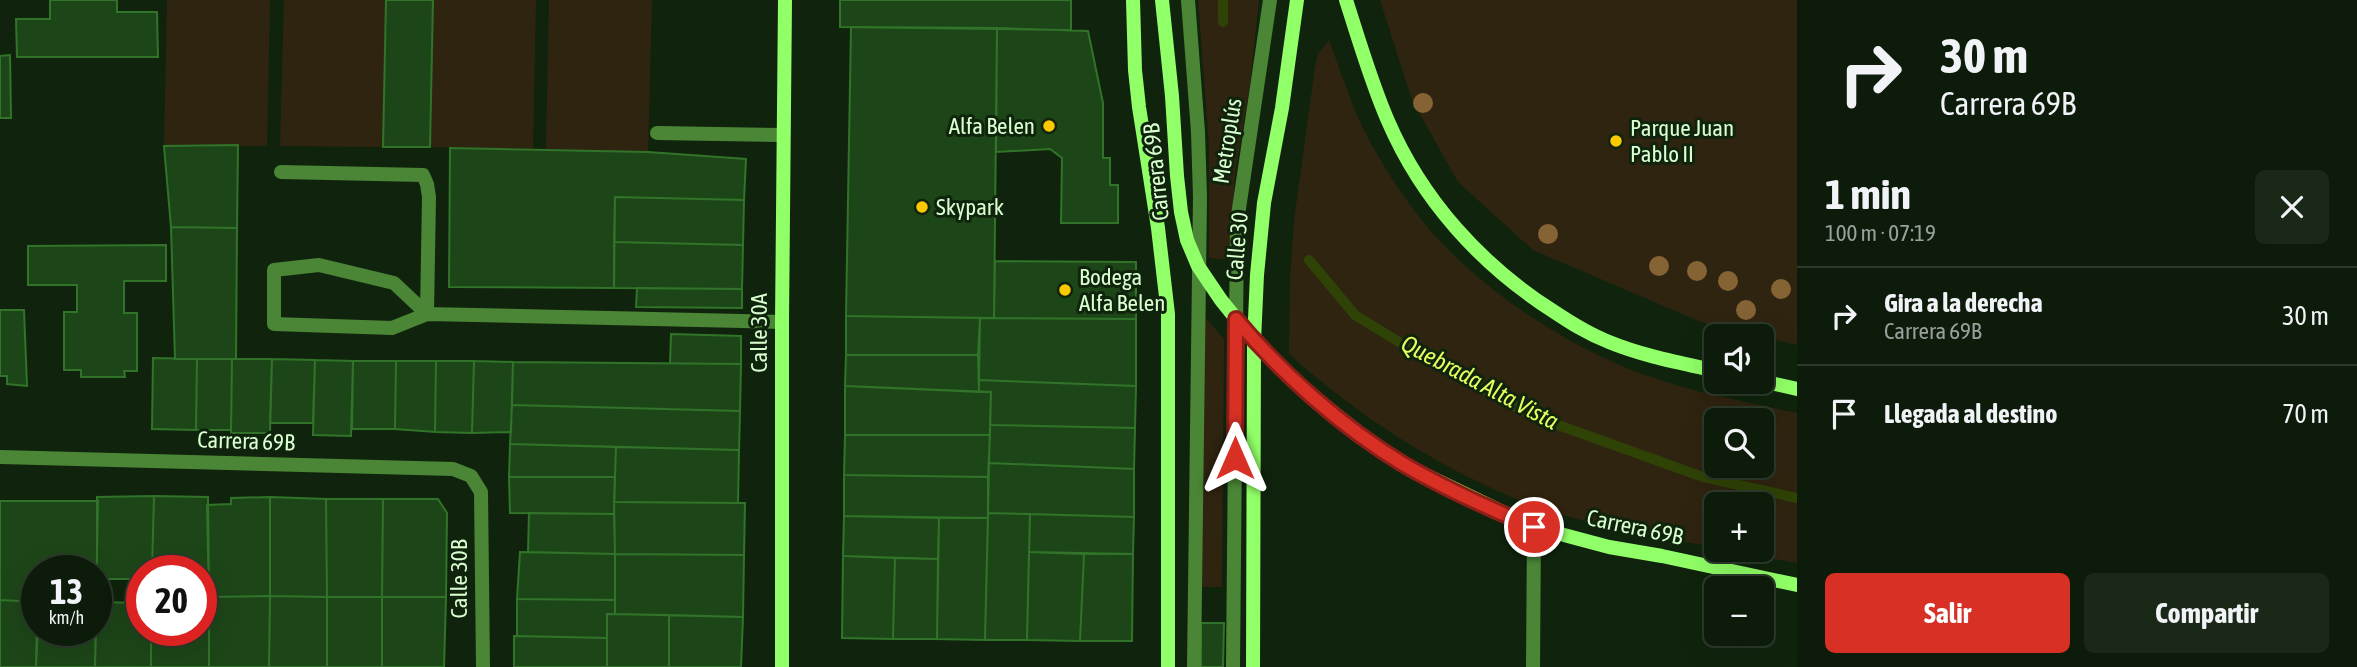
<!DOCTYPE html>
<html lang="es">
<head>
<meta charset="utf-8">
<style>
  body { margin:0; font-family:"Asap Condensed",sans-serif; background:#1a2818; color:#f1f3f6; height:100vh; display:flex; flex-direction:column; font-size:26px; white-space:nowrap }
  * { box-sizing:border-box; margin:0 }
  p { font-size:23px; color:#9aa19c }
  .icon { flex:none; width:38px; height:38px; fill:none; stroke:currentColor; stroke-width:2; stroke-linecap:round; stroke-linejoin:round }
  .map { position:relative; flex:1; overflow:hidden }
  .side { display:flex; flex-direction:column; background:#0c1b0a; width:560px }
  .side>* { flex:none }
  .guide { background:#0c1b0a; color:#f1f3f6; overflow:hidden }
  .tools { position:absolute; left:1704px; top:324px; display:grid; gap:14px }
  .tools a { display:grid; place-items:center; width:70px; height:70px; border-radius:10px; background:#0c1b0a; box-shadow:0 7px 28px #0002,0 0 0 2px #2c392b; font-size:35px }
  .speed { position:absolute; left:21px; top:555px; display:flex; gap:14px; font-size:35px; font-weight:700; text-align:center }
  .speed>* { display:grid; place-content:center; width:91px; height:91px; border-radius:50%; background:#0c1b0a; box-shadow:0 7px 28px #0002,0 0 0 2px #2c392b; line-height:1 }
  .speed small { font-size:18px; font-weight:400 }
  .speed .limit { border:10px solid #d22; background:#fff; color:#111 }
  .pin { position:absolute; display:grid; place-items:center; width:60px; height:60px; color:#fff; margin:-30px; border:4px solid #fff; border-radius:50%; box-shadow:0 2px 7px #0007 }
  .me { position:absolute; width:77px; margin:-38px; rotate:0deg; stroke-linejoin:round; filter:drop-shadow(0 0 5px #0008) }
  .turn { display:flex; align-items:center; gap:24px; height:147px; padding:0 28px; font-size:32px }
  .turn .icon { width:91px; height:91px; stroke-width:2.5 }
  .turn b { display:block; font-size:49px; line-height:60px }
  .round { display:grid; place-items:center; flex:none; width:74px; height:74px; border-radius:10px; background:#1a2818 }
  .head { display:flex; align-items:center; justify-content:space-between; height:119px; padding:0 28px }
  h1 { font-size:42px; font-weight:700; line-height:52px }
  .cta { display:flex; gap:14px; margin-top:auto; padding:14px 28px }
  .cta a { flex:1; height:80px; border-radius:10px; background:#d93025; color:#fff; font-size:28px; font-weight:700; line-height:80px; text-align:center }
  .cta a+a { background:#1a2818; color:#f1f3f6 }
  ul { padding:0; list-style:none }
  li { display:flex; align-items:center; gap:21px; height:98px; padding:0 28px; border-top:2px solid #2c392b }
  li div { flex:1 }
  li b { display:block; font-size:26px }
  li em { font-style:normal }
  main { display:flex; flex:1; min-height:0 }
  .map>svg:first-child { display:block }
</style>
</head>
<body>
<main>
<div class="map">
<svg width="1797" height="667" viewBox="0 0 1797 667">
  <rect width="100%" height="100%" fill="#10240d"/>
  <path fill="#2f2410" fill-rule="evenodd" d="M167 0H270L267 146H164Z
    M284 0H386L383 147 280 146Z
    M433 0H536L533 149 430 147Z
    M549 0H652L648 152 546 149Z
    M1198 0H1259L1250 85 1235 174 1230 260 1209 258V145Z
    M1380 0H1797V345L1701 322 1533 250 1458 182 1412 100Z
    M1329 40C1341 71 1352 109 1368 138 1382 164 1399 191 1417 214 1469 283 1567 348 1648 376 1696 393 1747 402 1797 413V563L1725 550H1762V504H1717V548C1666 538 1616 530 1566 516 1553 512 1538 509 1526 503 1439 468 1358 416 1289 354L1290 278 1294 221 1315 67 1318 54ZM1717 420H1762V466H1717Z
    M1202 314 1224 339 1222 587H1201Z"/>
  <g fill="none" stroke-linecap="round" stroke-linejoin="round">
    <path stroke="#2f4307" stroke-width="10" d="M1223 22V0
      M1309 260 1355 315 1417 353 1533 416 1703 477 1797 498"/>
  </g>
  <path fill="#1d4618" stroke="#317429" stroke-width="2" d="M50 0H117V12H157L158 57H17L16 19H50Z
    M386 0H433L430 147H383Z
    M840 0H1071V30L840 27Z
    M851 27 997 28 994 318 846 316Z
    M997 28 1088 31 1103 103V158H1110V185H1118V223H1061L1062 158 1050 149 996 152Z
    M10 55 11 118H0V56Z
    M238 145 237 228 171 227 164 146Z
    M450 148 648 152 746 159 744 200 615 197 614 288 449 287Z
    M615 197 744 200 743 245 614 242Z
    M171 227 237 228 236 359H175Z
    M614 242 743 245 742 289 614 288Z
    M166 245V281H124V313H137V371H124L125 377H81V370H64V312H77V285H28V246Z
    M995 261 1136 262V319L994 318Z
    M637 288 742 289V308L636 307Z
    M0 310H24L27 386 7 384V376H0Z
    M846 316 980 318 978 355H846Z
    M980 318 1136 319V386L979 380Z
    M671 334 741 336V364H670Z
    M846 355H978L979 392 845 386Z
    M153 358 197 359 196 430 152 429Z
    M197 359H232L231 430H196Z
    M232 359H272L270 433H231Z
    M272 359 315 360 313 423H270Z
    M315 360 353 361 351 436 313 435Z
    M353 361H396L395 429H352Z
    M396 361H436L435 432 395 429Z
    M436 361H474L472 433 435 432Z
    M474 361 513 362 511 432 472 433Z
    M513 362 741 364 740 411 512 405Z
    M979 380 1136 386 1135 428 990 425 991 392H979Z
    M845 386 991 392 990 435H845Z
    M512 405 740 411 739 450 510 444Z
    M990 425 1135 428 1134 469 989 463Z
    M845 435H990L988 477 844 475Z
    M510 444 616 447 615 477H509Z
    M616 447 739 450 738 503 614 502Z
    M989 463 1134 469V517L988 513Z
    M844 475 988 477V518L844 516Z
    M509 477H615L614 514 510 513Z
    M154 496 152 570H142V579H97V497Z
    M154 496 208 497 209 597H201V570H152Z
    M270 497V596L209 597 207 505 231 504V498Z
    M270 497 326 499 327 597 270 596Z
    M326 499H383L382 597H327Z
    M383 499H438L447 513 446 597H382Z
    M0 501H98L96 602V570H37V602L0 600Z
    M614 502 745 503 744 555 615 554Z
    M529 513 614 514 615 554 528 552Z
    M988 513 1030 514 1027 640H985Z
    M1030 514 1134 517 1133 554 1029 552Z
    M844 516 939 518 938 559 843 556Z
    M939 518H988L985 640 937 639Z
    M520 552 615 554V600L517 599Z
    M1029 552 1084 554 1080 641 1027 640Z
    M615 554 744 555 743 617 615 614Z
    M1084 554H1133L1132 641H1080Z
    M843 556 895 558 893 639 842 638Z
    M895 558 938 559 937 639H893Z
    M270 596 269 667H209V597Z
    M270 596 327 597V667H269Z
    M201 597H209V667H151V630H201Z
    M327 597H382V667H327Z
    M382 597H446L444 667H382Z
    M517 599 615 600V614H607V638L517 636Z
    M0 600 37 602 36 667H0Z
    M96 602 142 603V630H151V667H95Z
    M607 614 669 615V667H607Z
    M669 615 743 617 741 667H669Z
    M1201 623H1224L1223 667H1201Z
    M38 630H96L95 667H36Z
    M514 636 607 638V667H514Z"/>
  <g fill="none" stroke-linecap="round" stroke-linejoin="round">
    <path stroke="#4b8636" stroke-width="14" d="M1188 0 1198 132 1200 197 1194 667
      M657 133 782 135
      M281 172 423 175 427 184 429 197 427 314 782 322
      M319 265 394 283 427 314 392 328 274 324V270Z
      M1233 667 1237 222 1270 0"/>
    <path stroke="#4b8636" stroke-width="14" d="M0 457 453 469 471 476 481 492 483 667
      M1533 667 1534 527"/>
    <path stroke="#91ff67" stroke-width="14" d="M1133 0 1135 70 1139 107 1158 228 1168 314V667
      M1162 0 1172 96 1177 176 1181 212 1187 240 1198 266 1221 300 1254 341 1299 385 1372 443 1403 464 1534 527 1609 547 1662 556 1797 585
      M1346 0C1359 40 1371 82 1388 121 1422 200 1481 265 1553 311 1571 323 1588 334 1609 342 1643 356 1681 363 1717 371
      M1762 381 1797 389
      M782 667V322L785 0
      M1253 667 1254 341 1257 275 1264 203 1282 108 1297 0"/>
  </g>
  <g fill="#856335">
    <circle cx="1423" cy="103" r="10"/>
    <circle cx="1548" cy="234" r="10"/>
    <circle cx="1659" cy="266" r="10"/>
    <circle cx="1697" cy="271" r="10"/>
    <circle cx="1728" cy="281" r="10"/>
    <circle cx="1781" cy="289" r="10"/>
    <circle cx="1746" cy="310" r="10"/>
  </g>
  <g fill="none" stroke-linecap="round" stroke-linejoin="round">
    <defs>
      <path id="route" d="M1235 458 1236 319C1281 373 1342 427 1403 464 1444 488 1490 509 1534 527"/>
    </defs>
    <use href="#route" stroke="#8d1f18" stroke-width="18"/>
    <use href="#route" stroke="#d93025" stroke-width="12"/>
  </g>
  <g fill="#fbc900" stroke="#10240d" stroke-width="2.5">
    <circle cx="1049" cy="126" r="7"/>
    <circle cx="1616" cy="141" r="7"/>
    <circle cx="922" cy="207" r="7"/>
    <circle cx="1065" cy="290" r="7"/>
  </g>
  <g text-anchor="middle" dominant-baseline="central" stroke-width="6" stroke-linejoin="round" paint-order="stroke">
    <g font-size="23" fill="#d9ffd0" stroke="#10240d" text-anchor="start">
      <text x="1035" y="126" text-anchor="end">Alfa Belen</text>
      <text x="1630" y="128">Parque Juan<tspan x="1630" dy="26">Pablo II</tspan></text>
      <text x="936" y="207">Skypark</text>
      <text x="1079" y="277">Bodega<tspan x="1079" dy="26">Alfa Belen</tspan></text>
    </g>
    <g font-size="23" fill="#d9ffd0" stroke="#10240d">
      <text transform="translate(1227 141) rotate(-81)">Metroplús</text>
      <text transform="translate(1156 172) rotate(-96)">Carrera 69B</text>
      <text transform="translate(1237 246) rotate(-85)">Calle 30</text>
      <text transform="translate(759 333) rotate(-90)">Calle 30A</text>
      <text transform="translate(246 441) rotate(2)">Carrera 69B</text>
      <text transform="translate(1635 527) rotate(12)">Carrera 69B</text>
      <text transform="translate(459 579) rotate(-90)">Calle 30B</text>
    </g>
    <g font-size="24" font-style="italic" fill="#e5ff5e" stroke="#10240d">
      <text transform="translate(1480 382) rotate(28)">Quebrada Alta Vista</text>
    </g>
  </g>
</svg>
<div class="tools">
<a><svg class="icon" aria-label="sound" viewBox="0 0 24 24"><path d="M4 9h4l5-4v14l-5-4H4zM17 9q2 3 0 6"/></svg></a>
<a><svg class="icon" aria-label="search" viewBox="0 0 24 24"><circle cx="10" cy="10" r="6"/><path d="M15 15l6 6"/></svg></a>
<a>+</a>
<a>−</a>
</div>
<div class="speed"><div>13<small>km/h</small></div><div class="limit">20</div></div>
<div class="pin" style="left:1534px;top:527px;background:#d93025"><svg class="icon" aria-label="arrive" viewBox="0 0 24 24"><path d="M6 21V4h12l-3 4 3 4H6"/></svg></div>
<svg class="me" style="left:1235px;top:458px" viewBox="-20 -20 40 40"><path d="M0-17L14 15 0 8-14 15z" fill="#d93025" stroke="#fff" stroke-width="4"/></svg>
</div>
<section class="side">
<div class="guide">
<div class="turn"><svg class="icon" aria-label="right" viewBox="0 0 24 24"><path d="M7 20v-9h11M14 6l5 5-5 5"/></svg><div><b>30 m</b>Carrera 69B</div></div>
</div>
<div class="head"><div><h1>1 min</h1><p>100 m · 07:19</p></div><a class="round"><svg class="icon" aria-label="close" viewBox="0 0 24 24"><path d="M6 6l12 12M18 6L6 18"/></svg></a></div>
<ul>
<li><svg class="icon" aria-label="right" viewBox="0 0 24 24"><path d="M7 20v-9h11M14 6l5 5-5 5"/></svg><div><b>Gira a la derecha</b><p>Carrera 69B</p></div><em>30 m</em></li>
<li><svg class="icon" aria-label="arrive" viewBox="0 0 24 24"><path d="M6 21V4h12l-3 4 3 4H6"/></svg><div><b>Llegada al destino</b></div><em>70 m</em></li>
</ul>
<div class="cta"><a>Salir</a><a>Compartir</a></div>
</section>
</main>
</body>
</html>
